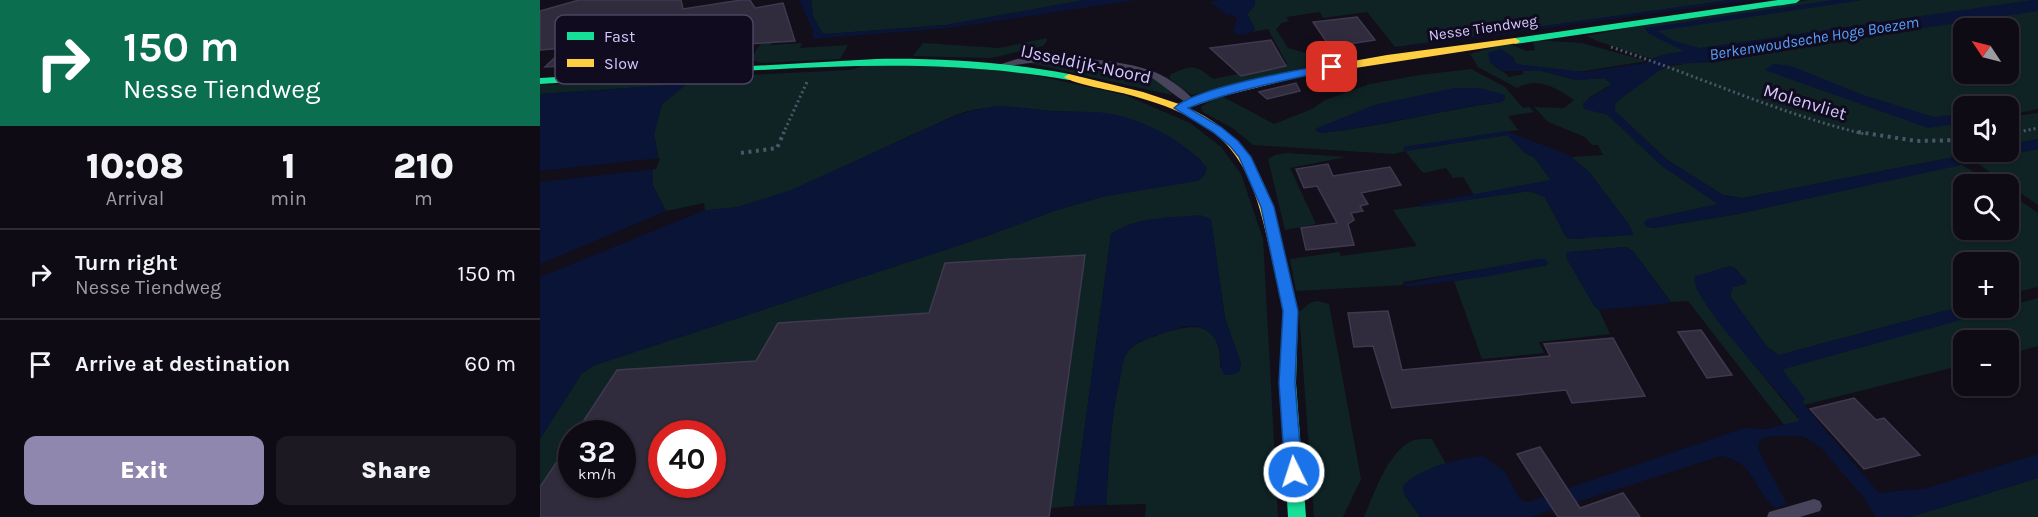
<!DOCTYPE html>
<html lang="en">
<head>
<meta charset="utf-8">
<style>
  body { margin:0; font-family:Karla,sans-serif; background:#1c1922; color:#f1f3f6; height:100vh; display:flex; flex-direction:column; font-size:22px; white-space:nowrap }
  * { box-sizing:border-box; margin:0 }
  p { font-size:20px; color:#9b9ba0 }
  .icon { flex:none; width:33px; height:33px; fill:none; stroke:currentColor; stroke-width:2; stroke-linecap:round; stroke-linejoin:round }
  .map { position:relative; flex:1; overflow:hidden }
  .details { display:flex; flex-direction:column; background:#0e0b14; width:540px }
  .details>* { flex:none }
  .hud { background:#0b6e4f; color:#fff; overflow:hidden }
  .needle { width:39px; rotate:305deg }
  .fabs { position:absolute; left:1413px; top:18px; display:grid; gap:12px }
  .fabs a { display:grid; place-items:center; width:66px; height:66px; border-radius:12px; background:#0e0b14; box-shadow:0 2px 4px #0004,0 0 0 2px #2e2b34; font-size:30px }
  .speed { position:absolute; left:18px; top:420px; display:flex; gap:12px; font-size:30px; font-weight:700; text-align:center }
  .speed>* { display:grid; place-content:center; width:78px; height:78px; border-radius:50%; background:#0e0b14; box-shadow:0 2px 4px #0004,0 0 0 2px #2e2b34; line-height:1 }
  .speed small { font-size:15px; font-weight:400 }
  .speed .limit { border:9px solid #d22; background:#fff; color:#111 }
  .pin { position:absolute; display:grid; place-items:center; width:51px; height:51px; color:#fff; margin:-26px; border-radius:12px; box-shadow:0 3px 9px #0006 }
  .me { position:absolute; width:66px; margin:-33px; rotate:356deg; stroke-linejoin:round; filter:drop-shadow(0 0 4px #0008) }
  .turn { display:flex; align-items:center; gap:21px; height:126px; padding:0 24px; font-size:27px }
  .turn .icon { width:78px; height:78px; stroke-width:2.5 }
  .turn b { display:block; font-size:42px; line-height:51px }
  .eta { display:flex; justify-content:space-evenly; align-items:center; height:102px; text-align:center }
  .eta b { font-size:36px; font-weight:800; line-height:42px }
  .button { display:flex; gap:12px; margin-top:auto; padding:12px 24px }
  .button a { flex:1; height:69px; border-radius:12px; background:#9087af; color:#fff; font-size:24px; font-weight:800; line-height:69px; text-align:center }
  .button a+a { background:#1c1922; color:#f1f3f6 }
  ul { padding:0; list-style:none }
  li { display:flex; align-items:center; gap:18px; height:90px; padding:0 24px; border-top:2px solid #2e2b34 }
  li div { flex:1 }
  li b { display:block; font-size:22px }
  li em { font-style:normal }
  main { display:flex; flex:1; min-height:0 }
  .map>svg:first-child { display:block }
</style>
</head>
<body>
<main>
<section class="details">
<div class="hud">
<div class="turn"><svg class="icon" aria-label="right" viewBox="0 0 24 24"><path d="M7 20v-9h11M14 6l5 5-5 5"/></svg><div><b>150 m</b>Nesse Tiendweg</div></div>
</div>
<div class="eta">
<div><b>10:08</b><p>Arrival</p></div>
<div><b>1</b><p>min</p></div>
<div><b>210</b><p>m</p></div>
</div>
<ul>
<li><svg class="icon" aria-label="right" viewBox="0 0 24 24"><path d="M7 20v-9h11M14 6l5 5-5 5"/></svg><div><b>Turn right</b><p>Nesse Tiendweg</p></div><em>150 m</em></li>
<li><svg class="icon" aria-label="arrive" viewBox="0 0 24 24"><path d="M6 21V4h12l-3 4 3 4H6"/></svg><div><b>Arrive at destination</b></div><em>60 m</em></li>
</ul>
<div class="button"><a>Exit</a><a>Share</a></div>
</section>
<div class="map">
<svg width="1498" height="517" viewBox="0 0 1498 517">
  <rect width="100%" height="100%" fill="#120f1a"/>
  <path fill="#0f2325" fill-rule="evenodd" d="M271 0H545L406 25 286 34 282 33 273 16Z
    M715 0H1190L855 47 827 12 783 18 780 12 746 17 749 21 742 23 736 29 748 48 769 54 773 60H777L778 64 652 95 640 88 629 78 631 74C653 65 655 64 673 79L747 64 728 29 712 32 715 29 707 14 715 5Z
    M1268 0H1498V109L1469 115 1468 106H1424V152H1440L1203 198 1183 195 1126 159 1075 111V103C1093 89 1121 62 1144 65L1119 56 1112 59 1057 41 1047 36 1111 23ZM1424 28H1468V74H1424Z
    M238 34 231 45 262 43 260 48 308 45 300 59 221 63 213 60C214 47 226 39 238 34Z
    M507 38V41L503 46 451 58 373 56 383 43 459 48Z
    M993 40 1042 43 1107 61 1038 72 980 65 974 62 972 57 950 62C956 69 963 70 969 77L984 74 982 70 1002 71 1036 80 1064 78 1072 84 1050 97 1043 105 1068 115 1121 165 1178 204 1105 226 1113 228 1198 214 1420 164 1455 184H1424V230H1468L1469 193 1498 213V287L1469 294 1468 262H1424L1423 306 1239 355 1227 347 1190 296 1193 287 1205 284C1202 279 1199 270 1194 268 1182 262 1164 281 1156 288L1178 321 1260 421 1245 426 1148 301 1131 302 1093 251 1086 247 1028 252 1027 259 1055 307 1059 310 1070 334 999 342 1004 353 942 359 914 281 1007 265 1005 259 863 282V285L756 291 750 259 799 252 801 256 877 246 853 210 989 191 1005 197 1026 237C1044 244 1071 230 1089 225L1049 172 1031 157 1063 155 1058 145H1052L1045 137 1008 122 994 107 1024 108 1034 100C1016 88 999 76 977 88L938 67 930 54 968 43 986 51 995 50Z
    M485 62C513 61 585 67 611 77 619 80 628 88 632 95Z
    M323 66H404L484 73 585 95 650 123 681 147 701 174 723 239 738 517H605L606 504 566 505C569 462 570 420 580 378 582 372 581 365 583 360 588 344 609 338 624 333 659 321 682 325 680 368L701 364 685 318 671 220 571 234 534 506 510 508 545 255 405 263 389 313 238 323 216 361 77 370 35 433 32 434 31 439 0 487V439L42 373 55 365 447 236 514 211 561 197 660 180 661 160C605 119 582 114 513 111 483 109 463 104 432 110 418 113 403 121 390 127 326 153 234 212 165 210L164 203 126 211 113 186V169L118 156 114 134 122 104 146 84 0 94V85L311 70Z
    M931 69 965 87 983 108 989 107 994 112 968 116 978 130 864 147 865 151 967 135 985 153 994 157 1011 180 934 195 923 177 913 178 906 168 883 173 865 151 854 154 713 145 694 129 663 112 661 107 680 95 734 124 772 109 785 100 830 84 880 75ZM965 99 961 102C900 110 842 127 781 133L776 129 785 125Z
    M1498 113V139L1469 145 1468 117Z
    M1498 149V205L1434 161Z
    M748 153 806 157 750 168 776 224 745 230 728 159 735 155Z
    M1498 298V346L1469 354 1468 340H1424L1423 365 1264 405 1244 372 1243 368Z
    M777 301 789 304 821 479 803 517H774L759 312 770 303Z
    M892 439 906 464 897 466 864 494 880 517H824C834 494 846 457 868 443 874 438 885 439 892 439Z
    M1498 478V517H1370Z"/>
  <path fill="#091437" d="M259 0H271L273 16 282 33 286 34 406 25 545 0H597L410 28 273 39V31Z
    M678 0H715V5L707 14 715 29C708 35 702 37 693 32L697 19 692 14 687 15 670 2Z
    M1190 0H1213L833 52 965 31Z
    M1293 0H1323L1117 31 1134 41 1160 48 1492 0H1498V11L1384 28 1176 62 1133 64 1120 70 1075 103V111L1126 159 1183 195 1203 198 1410 158 1421 165 1198 214 1113 228 1105 226 1104 222 1108 219 1178 204 1121 165 1068 115 1044 109 1043 103 1072 84 1064 78 1036 80 1002 71H962L950 62 948 53 961 49 973 57 976 64 1044 72 1106 63 1121 55 1144 51 1109 34 1105 28Z
    M1233 64 1251 66 1323 95 1394 117 1423 114V123L1388 128 1225 70Z
    M147 84 122 104 114 134 118 156 113 169V186L126 211 0 264V94Z
    M914 88H940L965 95V99L961 102C900 110 842 126 781 133L776 131 775 129 834 105Z
    M456 106C475 106 493 109 511 111 534 112 559 110 581 116 611 124 647 143 667 168 665 177 661 180 652 182L561 197 514 211 447 236 55 365 42 373 0 439V277L165 210 197 207 251 190 405 120 430 111Z
    M966 131 1027 154 1049 172 1089 225 1094 235 1030 239 1026 237 1005 197 989 191 881 207V204L1011 180 994 157 985 153 967 135 865 151 863 149 864 147Z
    M1498 139V149L1434 161 1426 154 1440 152H1468L1469 145Z
    M660 215 671 219 685 318 701 364 700 371 692 375H684C678 364 683 351 676 340 667 326 651 323 636 329 623 334 600 338 590 349 582 358 583 367 580 378 570 420 569 462 566 505L534 506 571 234C596 216 630 218 660 215Z
    M1086 247 1093 251 1131 303 1059 310 1055 307 1027 259 1026 254 1028 252Z
    M997 259H1005L1008 262 1007 265 944 277 867 287 863 284Z
    M1191 266 1207 281 1205 284 1193 287 1190 296 1227 347 1239 355 1423 306 1464 308 1244 369V372L1265 399 1263 401 1264 405 1339 493 1387 488 1498 454V478L1370 517H1336L1323 497 1282 449 1271 441 1262 436H1243L1226 437 1219 442 1218 449 1247 504 1236 508C1212 490 1216 462 1181 456L990 517H880L864 494 863 486C877 469 921 457 943 456L965 472 980 499 988 502 1204 428 1224 429 1260 421C1247 396 1148 300 1155 276Z"/>
  <path fill="#120f1a" d="M120 158 116 169 0 182V171Z"/>
  <path fill="#302c3d" stroke="#3f394f" stroke-width="1.5" fill-rule="evenodd" d="M39 0H141L143 9 201 0H210L215 8 243 3 255 41 191 45 186 52 152 54 158 47 55 51 43 65 5 67 25 48 0 50V11Z
    M817 17 835 40 790 47 773 22Z
    M731 40 746 66 701 76 670 48Z
    M756 83 760 91 727 99 719 92Z
    M788 164 793 176 850 167 861 185 821 193 828 204 820 206 823 211 811 213 814 220 808 224 814 245 766 250 761 228 797 223 777 186 764 188 756 169Z
    M545 255 509 517H0V487L32 439V484H82V434H35L77 370 216 361 238 323 389 313 405 263ZM122 434H172V484H122Z
    M848 311 862 370 1010 356 1004 344 1073 338 1105 396 1032 403 1026 390 852 408 833 346 814 347 808 313Z
    M1161 330 1192 375 1167 378 1138 332Z
    M1314 398 1336 420 1344 418 1380 455 1324 469 1270 409Z
    M1000 447 1040 508 1083 493 1100 517H1018L977 454Z"/>
  <g fill="none" stroke-linecap="round" stroke-linejoin="round">
    <path stroke="#4b5766" stroke-width="3" stroke-dasharray="2 3" stroke-linecap="butt" d="M1071 47C1156 75 1237 113 1324 134
      M243 134 267 82
      M1469 134 1498 128"/>
    <path stroke="#4b5766" stroke-width="4" stroke-dasharray="3 4.5" stroke-linecap="butt" d="M1318 132 1377 141 1424 140
      M1468 134 1476 132
      M201 153 237 148 244 132"/>
    <path fill="#48445b" fill-rule="evenodd" d="M494 57C528 57 574 59 606 69 625 74 644 89 657 103L655 105C644 106 619 80 605 74 595 71 583 70 573 69 536 63 499 58 462 68L458 65 477 59Z
      M1274 499 1280 501 1282 506 1280 511 1260 517H1227L1229 512Z"/>
    <path fill="#16e098" fill-rule="evenodd" d="M1238 0H1260L1256 3 975 44 970 41 975 38Z
      M336 59C401 58 465 62 529 74L534 77 529 80C415 60 302 65 187 72 125 76 62 80 0 84V78Z
      M740 259 747 264 758 311 756 383 766 517H748L740 383 744 311 733 264Z"/>
    <path fill="#ffcf43" fill-rule="evenodd" d="M975 38 980 41 978 43 763 76 683 96 648 108C718 138 732 197 747 264L740 269 733 264C712 163 696 124 590 95 576 91 533 84 524 77L529 74 603 92 639 104 676 91 763 70 847 55Z"/>
  </g>
  <path fill="#1a73e8" stroke="#114b97" stroke-width="1.5" d="M792 64 795 65V69C745 81 696 89 648 108L681 127 698 141 711 157 734 207 758 311 755 383 762 472 760 478 754 480 747 478 745 472 739 383 743 311 721 207 699 157 690 146 673 132 634 108C657 87 758 70 792 64Z"/>
  <g text-anchor="middle" dominant-baseline="central" stroke-width="6" stroke-linejoin="round" paint-order="stroke">
    <g font-size="15" fill="#d4c8ff" stroke="#100b1e">
      <text transform="translate(943 28) rotate(-8)">Nesse Tiendweg</text>
    </g>
    <g font-size="16" font-style="italic" fill="#56a0ff" stroke="#100b1e">
      <text transform="translate(1274 38) rotate(-9)">Berkenwoudseche Hoge Boezem</text>
    </g>
    <g font-size="18" fill="#d4c8ff" stroke="#100b1e">
      <text transform="translate(546 64) rotate(12)">IJsseldijk-Noord</text>
      <text transform="translate(1265 102) rotate(17)">Molenvliet</text>
    </g>
  </g>
  <rect x="15" y="15" width="198" height="69" rx="9" fill="#100b1e" stroke="#4b4462" stroke-width="1.5"/>
  <rect x="27" y="32" width="27" height="8" fill="#16e098"/>
  <rect x="27" y="59" width="27" height="8" fill="#ffcf43"/>
  <g font-size="16" fill="#d4c8ff">
    <text x="64" y="42">Fast</text>
    <text x="64" y="69">Slow</text>
  </g>
</svg>
<div class="fabs">
<a><svg class="needle" viewBox="-14 -14 28 28"><path d="M0-13l5 13h-10z" fill="#e53935"/><path d="M0 13l5-13h-10z" fill="#9b9ba0"/></svg></a>
<a><svg class="icon" aria-label="sound" viewBox="0 0 24 24"><path d="M4 9h4l5-4v14l-5-4H4zM17 9q2 3 0 6"/></svg></a>
<a><svg class="icon" aria-label="search" viewBox="0 0 24 24"><circle cx="10" cy="10" r="6"/><path d="M15 15l6 6"/></svg></a>
<a>+</a>
<a>−</a>
</div>
<div class="speed"><div>32<small>km/h</small></div><div class="limit">40</div></div>
<div class="pin" style="left:792px;top:67px;background:#d93025"><svg class="icon" aria-label="arrive" viewBox="0 0 24 24"><path d="M6 21V4h12l-3 4 3 4H6"/></svg></div>
<svg class="me" style="left:754px;top:472px" viewBox="-20 -20 40 40"><circle r="17" fill="#1a73e8" stroke="#fff" stroke-width="3"/><path d="M0-11L8 9 0 5-8 9z" fill="#fff"/></svg>
</div>
</main>
</body>
</html>
